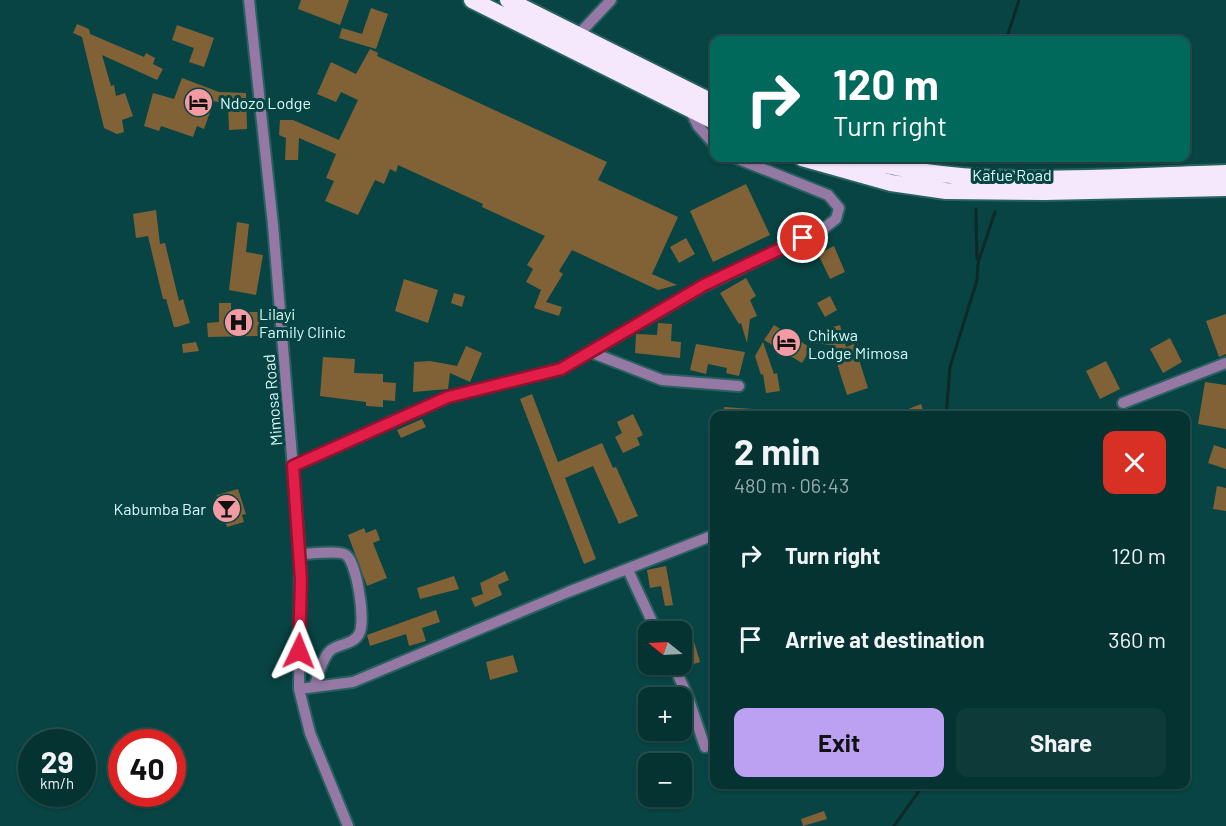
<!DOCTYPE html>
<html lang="en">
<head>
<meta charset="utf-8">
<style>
  body { margin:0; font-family:Barlow,sans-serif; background:#0e3b3a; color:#f1f3f6; height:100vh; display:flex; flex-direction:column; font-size:22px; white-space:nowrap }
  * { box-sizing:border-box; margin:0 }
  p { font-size:20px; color:#97aaac }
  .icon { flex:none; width:33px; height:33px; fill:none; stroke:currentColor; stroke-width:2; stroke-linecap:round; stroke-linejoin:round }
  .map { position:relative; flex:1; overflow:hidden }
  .details { position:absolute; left:710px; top:411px; width:480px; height:378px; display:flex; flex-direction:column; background:#053332; border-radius:12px; box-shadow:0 2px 4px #0004,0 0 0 2px #264e4d }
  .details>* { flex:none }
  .hud { position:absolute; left:710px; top:36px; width:480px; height:126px; border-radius:12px; box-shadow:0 2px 4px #0004,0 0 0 2px #264e4d; background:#00695c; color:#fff; overflow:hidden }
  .needle { width:39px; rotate:288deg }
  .controls { position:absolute; left:638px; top:621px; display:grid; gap:12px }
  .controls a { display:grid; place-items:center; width:54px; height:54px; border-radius:12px; background:#053332; box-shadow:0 2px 4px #0004,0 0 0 2px #264e4d; font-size:30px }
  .speed { position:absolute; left:18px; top:729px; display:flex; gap:12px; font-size:30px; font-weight:700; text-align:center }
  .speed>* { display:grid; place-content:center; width:78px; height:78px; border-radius:50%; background:#053332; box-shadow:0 2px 4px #0004,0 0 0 2px #264e4d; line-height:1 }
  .speed small { font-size:15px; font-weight:400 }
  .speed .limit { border:9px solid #d22; background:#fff; color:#111 }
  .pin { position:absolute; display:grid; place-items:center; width:51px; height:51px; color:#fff; margin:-26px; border:3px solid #fff; border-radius:50%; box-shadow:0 2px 6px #0007 }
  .me { position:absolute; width:66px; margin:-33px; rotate:2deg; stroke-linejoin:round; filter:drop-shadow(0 0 4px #0008) }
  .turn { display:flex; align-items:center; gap:21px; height:126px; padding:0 24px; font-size:27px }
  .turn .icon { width:78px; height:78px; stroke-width:2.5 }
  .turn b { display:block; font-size:42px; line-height:51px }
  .round { display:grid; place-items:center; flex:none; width:63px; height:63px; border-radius:12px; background:#0e3b3a }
  .head { display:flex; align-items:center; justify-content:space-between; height:102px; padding:0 24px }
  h1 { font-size:36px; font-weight:700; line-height:45px }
  .action { display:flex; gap:12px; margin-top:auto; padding:12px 24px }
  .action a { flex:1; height:69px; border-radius:12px; background:#bca0f2; color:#111; font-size:24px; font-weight:700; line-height:69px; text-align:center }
  .action a+a { background:#0e3b3a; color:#f1f3f6 }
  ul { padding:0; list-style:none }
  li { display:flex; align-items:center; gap:18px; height:84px; padding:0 24px }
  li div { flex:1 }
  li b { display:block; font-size:22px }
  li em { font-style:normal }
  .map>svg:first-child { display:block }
</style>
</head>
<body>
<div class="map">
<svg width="1226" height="826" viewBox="0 0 1226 826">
  <rect width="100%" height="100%" fill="#074443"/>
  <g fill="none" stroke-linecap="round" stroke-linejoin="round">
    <path stroke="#0f2828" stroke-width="3" d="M1006 40 1019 0
      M979 161 980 158
      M976 209 977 259
      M946 416 950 367 977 280 978 263 995 212
      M894 826 924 784"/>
  </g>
  <path fill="#816237" d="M301 0H349L340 25 298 9Z
    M371 8 388 14 376 49 339 38 342 28 362 34Z
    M77 24 89 29 90 34 144 57 146 53 155 58 153 64 163 69 157 80 102 55 111 86 114 85 116 96 125 93 133 116 122 120 124 132 117 134 104 128 82 37 73 33Z
    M177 25 214 38 204 67 189 62 194 48 172 40Z
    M370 49 378 53 377 56 607 162 598 180 678 217 652 274 677 285 658 290 572 250 559 271 563 274 546 302 562 307 559 316 534 308 541 290 526 282 533 269 527 265 545 236 482 207 483 204 398 165 396 172 390 169 384 184 375 180 358 215 325 201 334 181 326 178 336 154 299 138 298 160H285L286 138 279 135 280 120H293L339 140 358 100 341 92 336 102 317 94 331 62 356 74Z
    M182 78 219 92 246 93 247 129 229 130 228 105 214 101 204 129 197 126 193 137 161 126 159 131 144 126 153 93 174 99Z
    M746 184 770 235 713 262 690 211Z
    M156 210 160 244 165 243 179 301 183 299 190 323 177 327H174L166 299H163L148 236 136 238 133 214Z
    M237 222 249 224 246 252 263 255 256 295 229 290Z
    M686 238 695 254 679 263 670 247Z
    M834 246 845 272 830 279 818 254Z
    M746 278 756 296 750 300 757 316 750 319 747 343 741 323 739 324 720 293Z
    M404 279 438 290 428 323 395 311Z
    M454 293 465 296 462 307 451 303Z
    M830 296 837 310 825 317 817 303Z
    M219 303H231V312H259V336L208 337 207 323 219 322Z
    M1226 314V354L1219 357 1206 321Z
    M658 323 672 324 671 341 681 342 680 358 635 353 636 334 657 335Z
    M774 325 811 348 802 363 764 340Z
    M840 325 846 347 854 344 868 388 847 395 831 345 813 343 814 332H825V329Z
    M1170 338 1182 362 1163 373 1150 349Z
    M196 342 199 351 183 353 182 344Z
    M763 342 774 374 777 373 780 391 766 393 763 374 761 375 755 356Z
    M696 344 745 352 739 376 726 373 727 368 708 364 706 374 690 370Z
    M466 346 482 353 470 382 450 373 448 389 413 392 414 362 430 361 457 366Z
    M323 357 355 359 354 373 383 374V382L396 383 395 401 383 400V407L366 406V402L320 396Z
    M1106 361 1120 389 1100 399 1086 371Z
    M1205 382 1226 385V429L1198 424Z
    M532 394 558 462 602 443 613 468 616 467 638 516 619 524 593 466 565 478 596 559 584 564 520 399Z
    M921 404 925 416H893V415Z
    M724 407 754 409V416H723Z
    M633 414 643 435 637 438 640 445 623 453 615 437 622 433 617 422Z
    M422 419 426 427 401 438 397 430Z
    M1214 445 1226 449V469L1208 463Z
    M1217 486 1226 488V511L1213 509Z
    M238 489 246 514 242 515 244 522 227 527 217 495Z
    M364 528 366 533 376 529 380 540 373 543 387 578 367 586 348 535Z
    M666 566 673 605 665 606 661 586 650 588 647 570Z
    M505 571 509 580 498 585 502 595 475 607 471 598 483 594 480 583Z
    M454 576 459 589 420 599 417 588Z
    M436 610 440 622 422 628 426 641 409 646 406 634 370 646 367 635Z
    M693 638 700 662 683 667 681 642Z
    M513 655 518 672 490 680 486 662Z
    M824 811 827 819 803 826 801 819Z"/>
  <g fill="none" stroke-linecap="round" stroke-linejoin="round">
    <defs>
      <path id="minor" d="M249 0 273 225 300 554 299 689 310 733 348 826
        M578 35 611 0
        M690 110 698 126 714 144
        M590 352 662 380 739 386
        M1123 403 1226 363
        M293 466 448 397 561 369 704 286 823 229 836 219 839 208 828 195 736 158
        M300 554C309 554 340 550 346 555 357 563 366 622 359 634 353 645 340 643 331 650 322 657 318 677 314 687
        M628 570 657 632
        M673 664 688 697 705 747
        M299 689 353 682 568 592 714 535"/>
      <path id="highway" d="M472 0 714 121
        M508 0 714 103
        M802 158 891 183 946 191 1045 192 1226 188
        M859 158C970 191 1110 176 1226 173"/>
    </defs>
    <use href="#minor" stroke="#286160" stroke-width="14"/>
    <use href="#highway" stroke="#286160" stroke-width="20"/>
    <use href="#minor" stroke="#9579a4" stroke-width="10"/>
    <use href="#highway" stroke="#f5e7fc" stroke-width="16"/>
  </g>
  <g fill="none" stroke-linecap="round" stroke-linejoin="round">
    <defs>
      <path id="route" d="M299 651 301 580 293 466 448 397 561 369 704 285 803 238"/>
    </defs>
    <use href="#route" stroke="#92132f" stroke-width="15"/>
    <use href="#route" stroke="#e11d48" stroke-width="10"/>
  </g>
  <defs>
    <symbol id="hotel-disc" viewBox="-11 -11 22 22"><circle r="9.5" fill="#f49aa3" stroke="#074443"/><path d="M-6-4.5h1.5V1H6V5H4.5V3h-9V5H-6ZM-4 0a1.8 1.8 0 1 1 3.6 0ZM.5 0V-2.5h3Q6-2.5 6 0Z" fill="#111"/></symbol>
    <symbol id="hospital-disc" viewBox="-11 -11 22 22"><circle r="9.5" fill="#f49aa3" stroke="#074443"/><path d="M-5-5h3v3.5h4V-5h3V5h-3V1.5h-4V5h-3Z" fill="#111"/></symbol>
    <symbol id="bar-disc" viewBox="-11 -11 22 22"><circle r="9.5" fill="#f49aa3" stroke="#074443"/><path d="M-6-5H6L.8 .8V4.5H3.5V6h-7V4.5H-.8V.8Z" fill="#111"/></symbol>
  </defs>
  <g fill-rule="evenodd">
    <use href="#hotel-disc" x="182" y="86" width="33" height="33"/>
    <use href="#hospital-disc" x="222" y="306" width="33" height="33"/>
    <use href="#hotel-disc" x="770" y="326" width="33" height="33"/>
    <use href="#bar-disc" x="210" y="492" width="33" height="33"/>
  </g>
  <g text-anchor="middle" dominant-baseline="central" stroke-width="6" stroke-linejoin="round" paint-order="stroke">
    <g font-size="16" fill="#d7f9f8" stroke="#074443" text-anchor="start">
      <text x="220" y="102">Ndozo Lodge</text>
      <text x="259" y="313">Lilayi<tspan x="259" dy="18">Family Clinic</tspan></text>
      <text x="808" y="334">Chikwa<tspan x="808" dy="18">Lodge Mimosa</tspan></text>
      <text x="206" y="508" text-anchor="end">Kabumba Bar</text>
    </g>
    <g font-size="16" fill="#d7f9f8" stroke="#074443">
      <text x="1012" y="174">Kafue Road</text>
      <text transform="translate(272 400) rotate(-95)">Mimosa Road</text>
    </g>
  </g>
</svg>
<div class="controls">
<a><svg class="needle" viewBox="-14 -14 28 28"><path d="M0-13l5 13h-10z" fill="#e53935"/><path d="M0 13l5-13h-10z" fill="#97aaac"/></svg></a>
<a>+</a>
<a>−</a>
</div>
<div class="speed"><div>29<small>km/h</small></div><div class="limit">40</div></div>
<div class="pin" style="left:803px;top:238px;background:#d93025"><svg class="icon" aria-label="arrive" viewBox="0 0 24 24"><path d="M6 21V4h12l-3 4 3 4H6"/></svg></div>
<svg class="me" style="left:299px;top:651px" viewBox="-20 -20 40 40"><path d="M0-17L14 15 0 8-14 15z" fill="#e11d48" stroke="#fff" stroke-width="4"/></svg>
<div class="hud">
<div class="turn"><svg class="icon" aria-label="right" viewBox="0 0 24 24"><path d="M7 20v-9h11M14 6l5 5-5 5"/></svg><div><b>120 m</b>Turn right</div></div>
</div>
<section class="details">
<div class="head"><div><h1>2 min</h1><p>480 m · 06:43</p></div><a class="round" style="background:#d93025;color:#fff"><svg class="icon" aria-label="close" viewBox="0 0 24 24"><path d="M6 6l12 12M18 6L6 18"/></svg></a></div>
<ul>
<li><svg class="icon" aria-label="right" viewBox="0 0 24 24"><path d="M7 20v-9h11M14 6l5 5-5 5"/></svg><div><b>Turn right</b></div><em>120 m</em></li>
<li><svg class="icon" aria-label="arrive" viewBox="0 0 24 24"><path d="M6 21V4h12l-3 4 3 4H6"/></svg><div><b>Arrive at destination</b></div><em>360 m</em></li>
</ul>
<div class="action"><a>Exit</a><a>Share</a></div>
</section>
</div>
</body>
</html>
